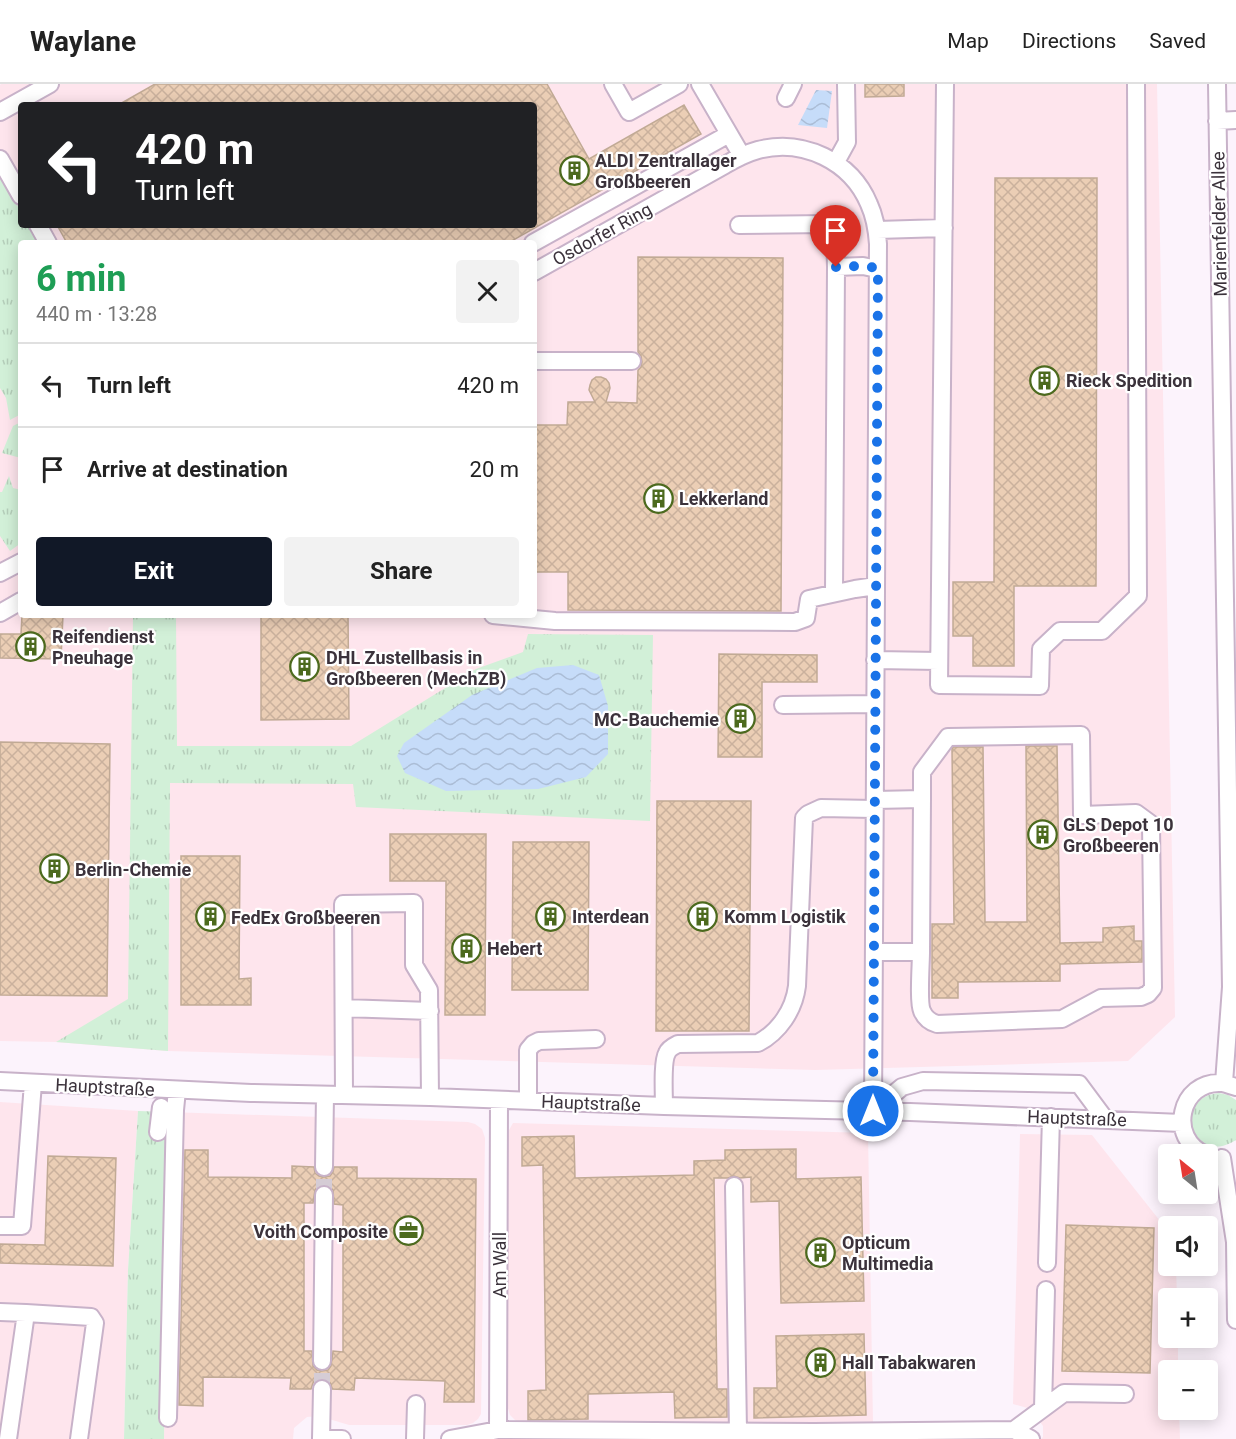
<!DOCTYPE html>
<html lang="en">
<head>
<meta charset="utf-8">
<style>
  body { margin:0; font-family:Roboto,sans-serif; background:#f2f2f2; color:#222; height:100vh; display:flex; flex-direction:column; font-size:22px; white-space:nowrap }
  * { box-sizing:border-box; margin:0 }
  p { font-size:20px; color:#767676 }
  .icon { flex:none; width:33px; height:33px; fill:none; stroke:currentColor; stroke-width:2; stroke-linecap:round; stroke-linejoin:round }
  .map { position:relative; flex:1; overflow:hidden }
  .sheet { position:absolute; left:18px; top:156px; width:519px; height:378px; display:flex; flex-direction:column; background:#fff; border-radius:6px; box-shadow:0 3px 15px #0003 }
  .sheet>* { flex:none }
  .guide { position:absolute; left:18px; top:18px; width:519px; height:126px; border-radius:6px; box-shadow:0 3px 15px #0003; background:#202124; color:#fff; overflow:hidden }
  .needle { width:39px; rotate:330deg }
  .tools { position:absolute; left:1158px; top:1060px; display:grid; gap:12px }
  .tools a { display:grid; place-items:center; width:60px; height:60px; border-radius:6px; background:#fff; box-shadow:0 3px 15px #0003; font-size:30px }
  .pin { position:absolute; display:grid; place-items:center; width:51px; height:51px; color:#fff; margin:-62px -26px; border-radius:50% 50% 50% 0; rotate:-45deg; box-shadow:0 0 6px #0007 }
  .pin .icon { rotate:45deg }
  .me { position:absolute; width:66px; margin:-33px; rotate:0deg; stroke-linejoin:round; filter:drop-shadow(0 0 4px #0008) }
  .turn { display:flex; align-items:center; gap:21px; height:126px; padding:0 18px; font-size:27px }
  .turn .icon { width:78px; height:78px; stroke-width:2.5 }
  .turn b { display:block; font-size:42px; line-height:51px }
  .round { display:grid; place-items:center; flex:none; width:63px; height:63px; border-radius:6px; background:#f2f2f2 }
  .headline { display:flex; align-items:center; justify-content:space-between; height:102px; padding:0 18px }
  h1 { font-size:36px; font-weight:700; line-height:45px; color:#1e9e55 }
  .primary-button { display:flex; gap:12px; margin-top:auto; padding:12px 18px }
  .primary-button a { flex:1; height:69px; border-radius:6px; background:#111827; color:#fff; font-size:24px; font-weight:700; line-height:69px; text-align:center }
  .primary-button a+a { background:#f2f2f2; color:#222 }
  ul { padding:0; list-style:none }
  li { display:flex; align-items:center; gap:18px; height:84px; padding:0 18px; border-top:2px solid #e0e0e0 }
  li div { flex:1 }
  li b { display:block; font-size:22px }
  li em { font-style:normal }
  header { display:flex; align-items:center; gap:36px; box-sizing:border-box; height:84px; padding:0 30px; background:#fff; border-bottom:2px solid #e0e0e0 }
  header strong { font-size:28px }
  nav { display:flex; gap:33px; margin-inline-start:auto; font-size:21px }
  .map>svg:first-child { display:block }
</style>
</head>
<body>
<header>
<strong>Waylane</strong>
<nav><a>Map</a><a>Directions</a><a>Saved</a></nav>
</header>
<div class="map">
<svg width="1236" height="1355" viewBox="0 0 1236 1355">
  <defs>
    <pattern id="grass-tufts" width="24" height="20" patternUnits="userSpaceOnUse" patternTransform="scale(1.5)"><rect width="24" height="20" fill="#d2f0d8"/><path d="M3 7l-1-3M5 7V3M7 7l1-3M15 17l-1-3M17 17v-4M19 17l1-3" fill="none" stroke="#b5ceba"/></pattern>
    <pattern id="water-waves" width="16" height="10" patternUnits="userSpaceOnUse" patternTransform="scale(1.5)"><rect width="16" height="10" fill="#c6dcf9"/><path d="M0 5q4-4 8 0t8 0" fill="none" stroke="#abbdd6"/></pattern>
    <pattern id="building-cross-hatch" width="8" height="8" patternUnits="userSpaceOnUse" patternTransform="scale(1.5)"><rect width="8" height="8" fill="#ebceb5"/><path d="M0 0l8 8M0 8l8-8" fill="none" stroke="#cab19d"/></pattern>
  </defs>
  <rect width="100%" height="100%" fill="#fcf3fc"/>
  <path fill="#fee5ed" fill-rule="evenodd" d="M1 0H1157L1175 933 1128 977 815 986 168 967 56 958 0 957V1ZM21 21H534V141H21ZM21 159H534V531H21Z
    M0 1018 138 1027 128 1186 124 1355H0Z
    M169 1028 468 1038 475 1040 482 1045 485 1054 481 1330 478 1335 473 1339 467 1341H349L319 1332 307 1333 294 1344 293 1355H164Z
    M513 1039 868 1049 873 1339 523 1340 516 1337 510 1331 505 1314 507 1055 509 1046Z
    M1020 1050 1092 1051 1168 1147V1182H1176L1177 1215H1168V1254H1178V1287H1168V1326H1179L1180 1355H1041L1043 1353V1342L1031 1325 1013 1320Z"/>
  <path fill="url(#grass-tufts)" d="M0 91 21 128V141H28L38 159H21V330L10 336 6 314 0 304Z
    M21 338V374L2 369 13 342Z
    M9 392 13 404 21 406V459L10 467 0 452V408H2Z
    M133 531H176L177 662H351L476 585 523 568 528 550 653 551 650 737 356 723 353 700 170 699 168 967 56 958 128 915Z
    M1219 1009 1228 1011 1236 1016V1056C1193 1084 1169 1014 1219 1009Z
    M138 1027 169 1028 164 1355H124L128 1186Z"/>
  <path fill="url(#water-waves)" d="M816 6 832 7 827 44 798 41Z
    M573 581 599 591 608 622V670L586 693 538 705 446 707 405 689 397 672 404 659 472 611 537 584Z"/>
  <path fill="url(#building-cross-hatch)" stroke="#c1aa95" stroke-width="1.5" fill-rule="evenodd" d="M155 0H547L589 75 684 21 701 50 508 159H67L57 141H534V21H118Z
    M865 0H904V12L865 13Z
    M995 94H1097L1096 502H1014V582H973V552H953V498H994Z
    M638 173 783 174 781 527 568 526V488H534V341H567L568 318H595L589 306 590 301 592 296 596 293H601L606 295 609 299 610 304 606 318 637 319 638 286 641 283 642 278 641 272 638 268Z
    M22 531H63L61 575 0 574V550H21Z
    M261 531H348L349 635 261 636Z
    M719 570 817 571V598H762V673H718Z
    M0 658 110 660 107 912 0 911Z
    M1026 662H1057L1060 859 1103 858V844L1134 842V857H1142V878L1060 880V897L958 898V914H932V840H954L952 665 953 663H983L985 838H1027Z
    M657 717H751L749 947H656Z
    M390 750H486L485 931H445L446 797H390Z
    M513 758H589L588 906H512Z
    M181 772H240L239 895 251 894V921H181Z
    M574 1052 575 1094 694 1091V1077L725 1076V1066L796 1065V1095L861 1093 864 1217 781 1219 779 1117 751 1118V1093L740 1094 734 1092 728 1094H714L717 1305H727V1333L675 1334 674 1308 588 1310V1335L528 1336V1307L546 1306 543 1081 522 1082V1053Z
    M185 1066H208V1093L292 1094V1082L314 1083 315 1089 319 1092 323 1093 330 1092 333 1088 334 1083H357V1094L476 1095 474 1318H444L445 1297 355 1294 354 1306 332 1305 331 1300 328 1296 322 1295 316 1296 313 1299 311 1305H290L291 1294 203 1293V1322L179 1321ZM324 1101 329 1102 333 1106 334 1120 343 1121V1268L333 1267 331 1282 328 1286 322 1287 317 1286 313 1282 312 1267H304V1119H313L315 1106 318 1102Z
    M48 1072 116 1074 113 1182 0 1179V1160L45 1161Z
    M1066 1141 1154 1144 1150 1289 1062 1287Z
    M864 1250 866 1331 754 1334V1304H777L776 1252Z"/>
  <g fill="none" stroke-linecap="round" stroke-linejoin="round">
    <path stroke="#d5ccd5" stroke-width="16" stroke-dasharray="16 8" stroke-linecap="butt" d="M324 1111V1083
      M322 1305V1277"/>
    <defs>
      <path id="minor" d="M613 0 629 28 679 0
        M700 0 742 72
        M945 0 939 601 1040 602 1041 565 1060 547H1102L1138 512 1136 0
        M1217 0 1231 903 1224 999
        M786 14 793 0
        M0 28 50 0
        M1217 37 1236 36
        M0 75 21 112
        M836 78 847 58 846 0
        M38 141 48 159
        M739 141 828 140 835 146 836 183
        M877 146 944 144
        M533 159 729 50
        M534 188 725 81C735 75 747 69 758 66 803 54 851 77 869 120 875 133 877 146 878 160L873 1027
        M534 277H632
        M0 489 21 478
        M834 509 836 183 863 182 877 185
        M0 529 21 517
        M493 531 555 537 795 538 806 534 809 515 855 505 876 502
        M875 576 939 577
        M783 621 875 620
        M874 868H921L922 715 875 716
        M921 868C921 880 918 918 922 927 925 934 930 938 937 940L1062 935 1101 914 1141 913 1148 910 1153 904 1151 740 1136 729 1082 731 1081 651 948 653 922 688V715
        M344 924 430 927
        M0 997 251 1009 430 1013 664 1022 910 1028 1182 1039
        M344 1011 343 820 414 819V881L429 906 430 1013
        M528 1017V966L533 960 539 957 596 955
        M664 1022C664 1010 662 978 667 969 669 964 674 962 678 960L758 959C779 948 794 926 797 902L804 734 808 730 821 724 874 725
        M873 1027 902 1003 923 997 1079 1000 1105 1035
        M158 1048 161 1023
        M1206 1071C1167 1055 1179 996 1222 999 1227 1000 1232 1002 1236 1003
        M1222 1074 1235 1158 1236 1236
        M324 1083 325 1011
        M734 1102 738 1347
        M0 1142H22L33 999
        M1047 1179 1051 1033
        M0 1228 26 1229 8 1355
        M26 1229 91 1233 95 1239 79 1355
        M322 1277 324 1111
        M322 1305 321 1355H342
        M1043 1324 1046 1206
        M168 1334 175 1026 177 1006
        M498 1346 499 1016
        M1014 1346 1064 1309 1125 1310
        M415 1355 416 1320
        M450 1355 498 1346 814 1348 1014 1346 1031 1355"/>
    </defs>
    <use href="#minor" stroke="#c8b2c9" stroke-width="20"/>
    <use href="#minor" stroke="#fff" stroke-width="16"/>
  </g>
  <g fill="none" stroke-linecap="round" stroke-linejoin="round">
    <path stroke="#1a73e8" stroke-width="10" stroke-dasharray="0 18" d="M836 183 863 182 878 184 873 1027"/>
  </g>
  <defs>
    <symbol id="building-ring" viewBox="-11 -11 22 22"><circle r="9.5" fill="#fff" stroke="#4c6a1e" stroke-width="1.5"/><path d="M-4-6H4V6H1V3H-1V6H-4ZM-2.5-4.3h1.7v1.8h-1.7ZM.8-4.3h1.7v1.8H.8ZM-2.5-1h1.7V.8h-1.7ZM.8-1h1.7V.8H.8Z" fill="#4c6a1e"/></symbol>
    <symbol id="office-ring" viewBox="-11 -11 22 22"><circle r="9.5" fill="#fff" stroke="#4c6a1e" stroke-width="1.5"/><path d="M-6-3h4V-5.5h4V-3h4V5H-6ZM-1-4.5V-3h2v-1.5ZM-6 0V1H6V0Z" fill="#4c6a1e"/></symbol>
  </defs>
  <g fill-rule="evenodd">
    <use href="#building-ring" x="558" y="70" width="33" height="33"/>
    <use href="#building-ring" x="1028" y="280" width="33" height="33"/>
    <use href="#building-ring" x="642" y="398" width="33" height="33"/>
    <use href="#building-ring" x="14" y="546" width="33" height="33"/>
    <use href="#building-ring" x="288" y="566" width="33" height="33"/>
    <use href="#building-ring" x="724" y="618" width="33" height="33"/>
    <use href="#building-ring" x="1026" y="734" width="33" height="33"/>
    <use href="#building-ring" x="38" y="768" width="33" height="33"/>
    <use href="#building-ring" x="534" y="816" width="33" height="33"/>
    <use href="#building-ring" x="686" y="816" width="33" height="33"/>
    <use href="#building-ring" x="194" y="816" width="33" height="33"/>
    <use href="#building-ring" x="450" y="848" width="33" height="33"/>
    <use href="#office-ring" x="392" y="1130" width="33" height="33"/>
    <use href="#building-ring" x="804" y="1152" width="33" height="33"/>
    <use href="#building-ring" x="804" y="1262" width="33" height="33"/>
  </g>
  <g text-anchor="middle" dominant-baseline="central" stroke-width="4.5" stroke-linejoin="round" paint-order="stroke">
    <g font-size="18" font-weight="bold" fill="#3b323b" stroke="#fff" text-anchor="start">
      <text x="595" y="76">ALDI Zentrallager<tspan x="595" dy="21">Großbeeren</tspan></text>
      <text x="1066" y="296">Rieck Spedition</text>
      <text x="679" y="414">Lekkerland</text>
      <text x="52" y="552">Reifendienst<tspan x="52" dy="21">Pneuhage</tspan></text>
      <text x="326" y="573">DHL Zustellbasis in<tspan x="326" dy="21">Großbeeren (MechZB)</tspan></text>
      <text x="719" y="635" text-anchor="end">MC-Bauchemie</text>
      <text x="1063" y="740">GLS Depot 10<tspan x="1063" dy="21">Großbeeren</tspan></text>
      <text x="75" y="785">Berlin-Chemie</text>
      <text x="572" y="832">Interdean</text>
      <text x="724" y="832">Komm Logistik</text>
      <text x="231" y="833">FedEx Großbeeren</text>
      <text x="487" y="864">Hebert</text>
      <text x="388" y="1147" text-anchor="end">Voith Composite</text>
      <text x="842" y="1158">Opticum<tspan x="842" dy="21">Multimedia</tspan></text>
      <text x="842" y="1278">Hall Tabakwaren</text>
    </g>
    <g font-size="18" fill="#3b323b" stroke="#fff">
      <text transform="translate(1219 140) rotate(-91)">Marienfelder Allee</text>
      <text transform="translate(602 150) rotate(-29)">Osdorfer Ring</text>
      <text transform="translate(105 1003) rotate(3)">Hauptstraße</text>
      <text transform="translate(591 1019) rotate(2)">Hauptstraße</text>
      <text transform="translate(1077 1034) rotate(2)">Hauptstraße</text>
      <text transform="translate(499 1181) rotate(-90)">Am Wall</text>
    </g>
  </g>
</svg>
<div class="tools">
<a><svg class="needle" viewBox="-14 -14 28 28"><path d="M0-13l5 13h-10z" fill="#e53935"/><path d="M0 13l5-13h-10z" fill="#767676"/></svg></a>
<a><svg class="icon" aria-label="sound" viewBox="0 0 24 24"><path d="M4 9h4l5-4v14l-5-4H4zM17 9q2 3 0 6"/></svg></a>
<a>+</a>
<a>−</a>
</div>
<div class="pin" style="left:836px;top:183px;background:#d93025"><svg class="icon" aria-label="arrive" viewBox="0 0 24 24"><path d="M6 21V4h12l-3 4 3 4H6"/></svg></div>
<svg class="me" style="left:873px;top:1027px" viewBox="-20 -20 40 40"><circle r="17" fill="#1a73e8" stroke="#fff" stroke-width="3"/><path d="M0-11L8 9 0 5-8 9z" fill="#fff"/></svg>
<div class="guide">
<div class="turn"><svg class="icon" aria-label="left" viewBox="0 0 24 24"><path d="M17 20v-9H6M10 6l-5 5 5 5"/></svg><div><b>420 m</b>Turn left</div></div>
</div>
<section class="sheet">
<div class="headline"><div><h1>6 min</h1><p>440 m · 13:28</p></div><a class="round"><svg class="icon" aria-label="close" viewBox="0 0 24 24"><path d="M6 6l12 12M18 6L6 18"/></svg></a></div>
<ul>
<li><svg class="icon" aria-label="left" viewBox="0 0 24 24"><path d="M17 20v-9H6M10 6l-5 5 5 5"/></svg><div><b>Turn left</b></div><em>420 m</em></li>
<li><svg class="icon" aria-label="arrive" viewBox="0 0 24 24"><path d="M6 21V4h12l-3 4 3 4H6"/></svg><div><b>Arrive at destination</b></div><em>20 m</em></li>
</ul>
<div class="primary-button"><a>Exit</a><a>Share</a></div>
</section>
</div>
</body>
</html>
